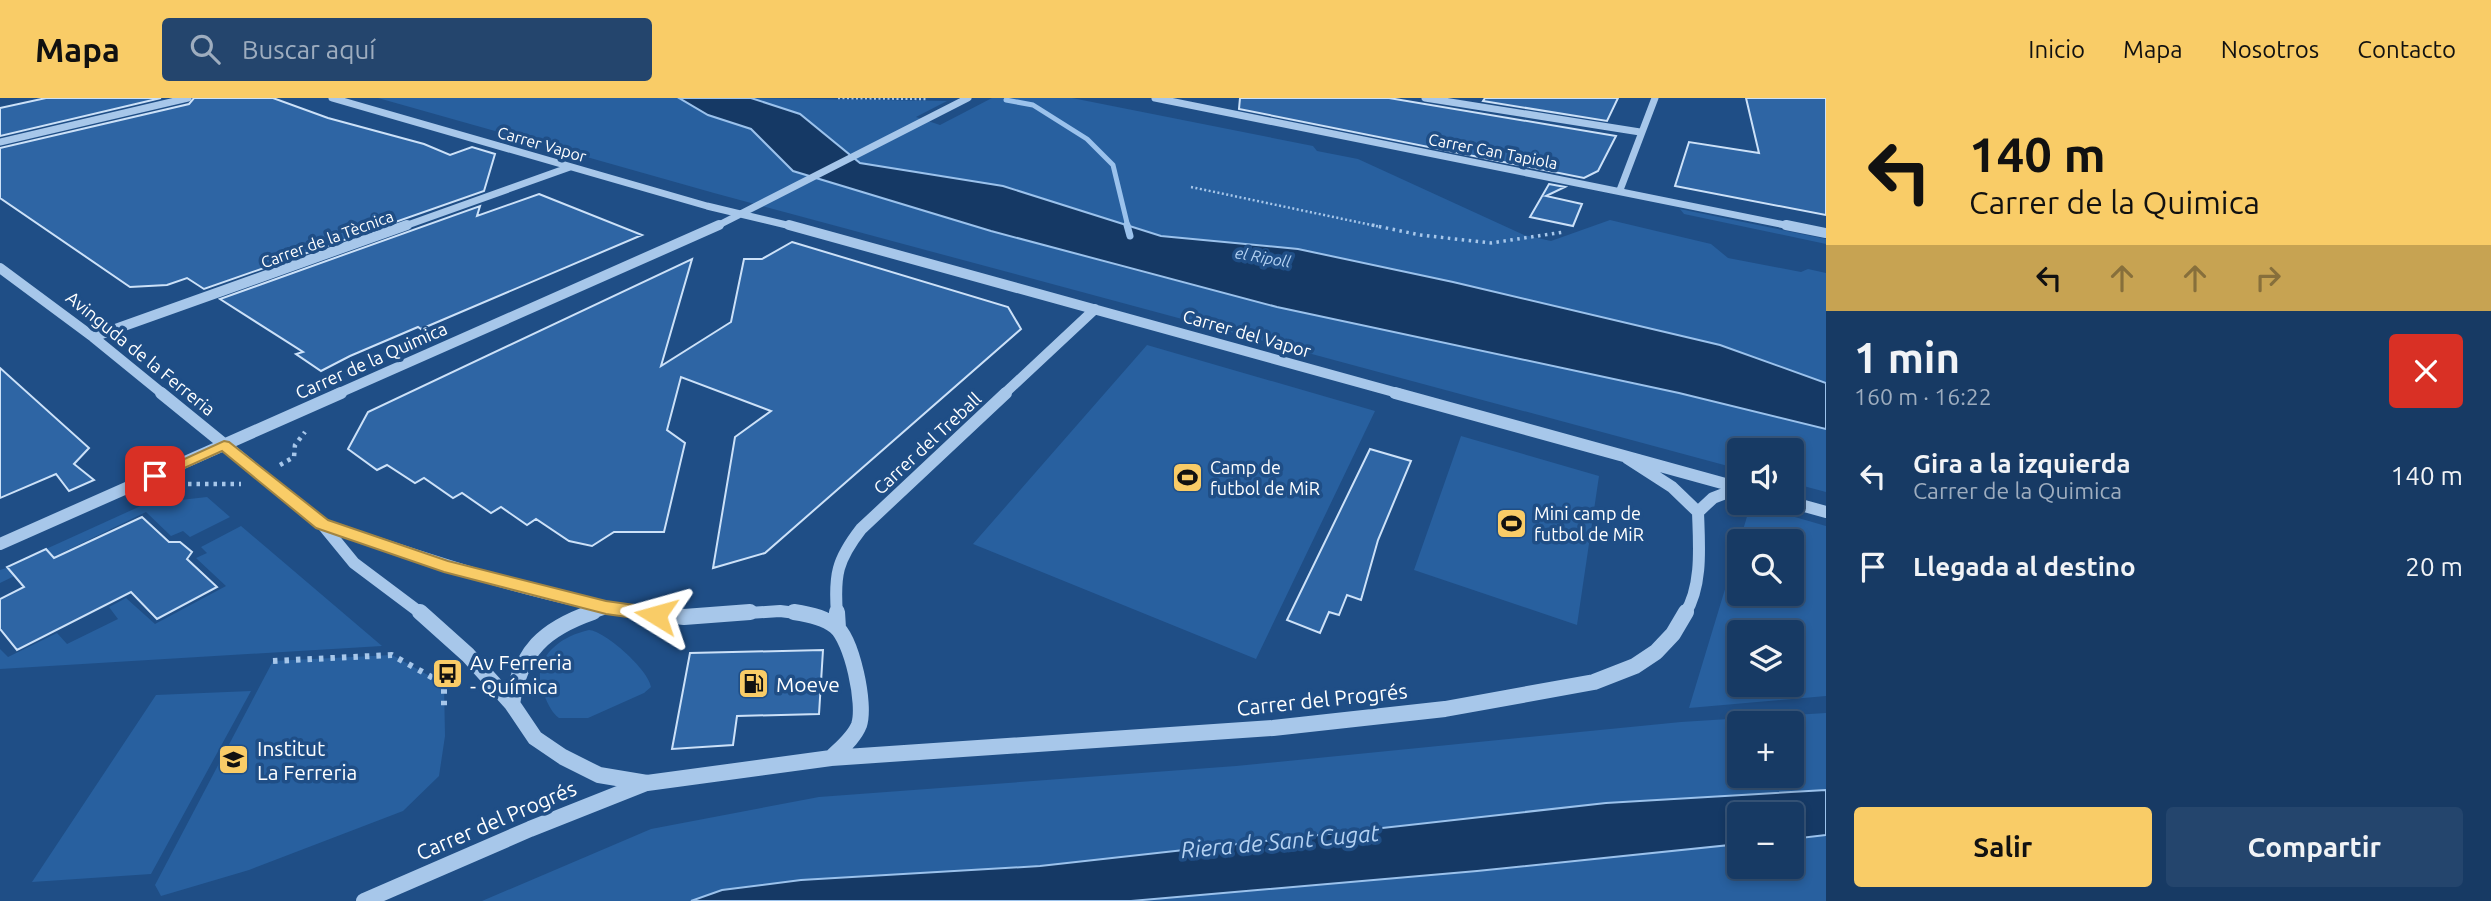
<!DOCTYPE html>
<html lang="es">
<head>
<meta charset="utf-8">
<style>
  body { margin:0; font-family:Ubuntu,sans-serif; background:#24456d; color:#f1f3f6; height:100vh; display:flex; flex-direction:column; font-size:26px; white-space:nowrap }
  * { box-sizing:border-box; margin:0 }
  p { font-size:23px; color:#9eadbf }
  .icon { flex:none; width:38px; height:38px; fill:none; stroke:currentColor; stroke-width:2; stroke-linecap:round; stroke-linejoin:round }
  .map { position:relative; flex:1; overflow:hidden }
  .panel { display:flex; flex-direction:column; background:#173a64; width:665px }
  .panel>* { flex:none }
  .top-card { background:#f9cc67; color:#111; overflow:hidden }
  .fabs { position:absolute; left:1727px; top:340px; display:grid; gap:14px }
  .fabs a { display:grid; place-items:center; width:77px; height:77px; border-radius:7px; background:#173a64; box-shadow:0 4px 10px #0003,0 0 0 2px #365478; font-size:35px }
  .pin { position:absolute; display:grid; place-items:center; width:60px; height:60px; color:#fff; margin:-30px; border-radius:14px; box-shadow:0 4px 10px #0006 }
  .me { position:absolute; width:77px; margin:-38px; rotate:278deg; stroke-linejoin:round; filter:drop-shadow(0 0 5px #0008) }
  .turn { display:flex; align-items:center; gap:24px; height:147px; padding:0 28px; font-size:32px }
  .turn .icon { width:91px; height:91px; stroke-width:2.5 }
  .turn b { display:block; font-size:49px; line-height:60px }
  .lanes { display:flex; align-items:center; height:66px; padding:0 28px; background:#0003; justify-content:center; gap:35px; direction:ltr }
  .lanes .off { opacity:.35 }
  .round { display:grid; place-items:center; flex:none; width:74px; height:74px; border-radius:7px; background:#24456d }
  .head { display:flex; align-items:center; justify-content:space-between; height:119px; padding:0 28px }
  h1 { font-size:42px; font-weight:700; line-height:52px }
  .button { display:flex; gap:14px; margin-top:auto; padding:14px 28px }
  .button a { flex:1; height:80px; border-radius:7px; background:#f9cc67; color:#111; font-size:28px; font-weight:700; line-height:80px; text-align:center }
  .button a+a { background:#24456d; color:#f1f3f6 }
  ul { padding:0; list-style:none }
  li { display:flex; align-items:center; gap:21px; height:91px; padding:0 28px }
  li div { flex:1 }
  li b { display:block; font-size:26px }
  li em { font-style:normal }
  header { display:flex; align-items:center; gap:42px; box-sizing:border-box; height:98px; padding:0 35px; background:#f9cc67; color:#111 }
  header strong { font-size:33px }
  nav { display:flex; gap:38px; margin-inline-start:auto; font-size:24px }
  .search { width:490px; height:63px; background:#24456d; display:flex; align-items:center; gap:18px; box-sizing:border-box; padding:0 24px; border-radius:7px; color:#9eadbf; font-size:26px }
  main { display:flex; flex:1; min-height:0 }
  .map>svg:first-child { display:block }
</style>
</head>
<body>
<header>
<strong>Mapa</strong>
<div class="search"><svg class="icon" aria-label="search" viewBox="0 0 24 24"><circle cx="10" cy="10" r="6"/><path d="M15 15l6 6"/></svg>Buscar aquí</div>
<nav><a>Inicio</a><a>Mapa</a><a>Nosotros</a><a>Contacto</a></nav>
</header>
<main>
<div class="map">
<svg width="1826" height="803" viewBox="0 0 1826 803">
  <rect width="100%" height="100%" fill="#1f4e86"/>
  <path fill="#28609f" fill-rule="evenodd" d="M378 0H679L708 17 751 31 794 73 1118 168 1277 209 1679 295 1826 331V394L1792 385V352H1740L1739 371 714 95Z
    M751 0 947 3 916 19 940 27 992 0H1072L1313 48 1317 53 1358 61 1524 137 1551 143 1610 122 1711 146 1728 160 1801 174 1808 171 1826 175V285L1720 247 1453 184 1298 151 1161 138 1003 88 860 65 799 16Z
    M1680 111 1826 141V146L1684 116Z
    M1147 247 1375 313 1256 561 973 446Z
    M1461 338 1599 378 1577 527 1414 472Z
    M207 399 230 419 190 439 183 433 171 438 146 414 0 485V472L50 456 46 451 145 406Z
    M1749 412 1781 415 1826 428V598L1689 610ZM1740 443H1792V495H1740ZM1740 534H1792V586H1740Z
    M241 428 382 548 0 571V551L8 559 57 535 67 546 118 521 109 509 126 500 155 526 226 488 196 460 207 455 201 449Z
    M589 532C605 533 649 572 651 589L644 595 588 620H559C552 615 548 606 544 597 529 563 557 539 589 532Z
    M392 557 444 586 445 638 439 678 403 713 249 772 161 798 155 787 273 563Z
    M251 593 151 776 32 784 156 597Z
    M1826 615V692L1606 705 1040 768 801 782 722 792 691 803H482L651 731 819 699 1236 668 1681 624ZM1740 625H1792V677H1740Z
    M1826 737V803H1131L1477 773 1739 746 1740 768H1792V741Z"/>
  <path fill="#153965" stroke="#9bc2ec" stroke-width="2" d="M679 0H751L800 16 860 65 1003 88 1161 138 1298 151 1453 184 1720 247 1826 285V331L1679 295 1277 209 991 133 793 73 751 31 708 17Z
    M1826 692V737L1792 741V716H1740L1739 746 1477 773 1131 803H691L722 792 801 782 1040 768 1606 705Z"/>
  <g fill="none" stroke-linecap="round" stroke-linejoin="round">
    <path stroke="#9bc2ec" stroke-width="5" d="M1006 2 1033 7 1087 41 1113 67 1128 129"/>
    <path stroke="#9bc2ec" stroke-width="7" d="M1127 127 1130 138"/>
  </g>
  <path fill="#2e65a4" stroke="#cce1f8" stroke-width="2" d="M46 0H161L0 38V10Z
    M194 0H273L328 20 424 46 450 57 472 49 495 56 484 93 204 191 187 180 167 187 130 189 0 100V50L189 6Z
    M1240 0H1389L1616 38 1598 73 1584 80 1239 11Z
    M1485 0H1618L1607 23 1483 3Z
    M1746 0H1826V117L1675 88 1689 44 1759 55Z
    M1549 86 1565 89 1546 98 1582 106 1573 128 1530 119Z
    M539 96 642 137 421 231 418 229 350 258 321 273 296 256 303 254 220 201 480 108 477 118Z
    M792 144 1008 209 1021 231 765 455 713 470 735 339 771 313 681 279 667 332 685 345 664 434H614L592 448 569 443 536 421 527 427 501 409 491 415 462 395 453 400 424 380 415 385 387 367 377 372 348 351 368 314 692 161 661 268 731 224 744 161H762Z
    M0 270 89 350 74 366 94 382 69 393 56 376 0 400Z
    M1370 351 1411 363 1378 442 1361 502 1347 497 1339 517 1329 514 1320 535 1287 522Z
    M142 419 169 444H180L192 454 187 461 217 489 157 521 131 494 17 552 0 531V501L24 489 7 469 46 451 54 460Z
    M823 552 819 616 737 618 733 647 672 651 690 555Z"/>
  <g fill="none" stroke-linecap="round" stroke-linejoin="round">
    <path stroke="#a7c7ea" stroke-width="2.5" stroke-dasharray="2 2.5" stroke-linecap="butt" d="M838 0 926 1
      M1191 89 1381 129"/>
    <path stroke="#a7c7ea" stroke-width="3.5" stroke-dasharray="2.5 4.5" stroke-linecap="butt" d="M1372 127 1420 137 1491 145 1564 134"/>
    <path stroke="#a7c7ea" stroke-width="4.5" stroke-dasharray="3.5 5" stroke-linecap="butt" d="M280 367 294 359 295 347 305 334
      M188 386H241"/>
    <path stroke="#a7c7ea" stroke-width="6" stroke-dasharray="4.5 7" stroke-linecap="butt" d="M273 563 392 557 444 586V610"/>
    <path stroke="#a7c7ea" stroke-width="7" d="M332 0 707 108 795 129
      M1155 0 1795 129
      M1425 0 1640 34
      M0 44 188 0
      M1620 92 1655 0
      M402 129 570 69
      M715 129 968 0"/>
    <path stroke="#a7c7ea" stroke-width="10" d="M789 127 1401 296
      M1786 127 1826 135
      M0 170 93 239 163 296
      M93 239 407 127
      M337 296 719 127
      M1004 296 1095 211"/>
    <path stroke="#a7c7ea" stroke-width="12" d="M161 295 322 426 354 465 422 516
      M1395 295 1740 390
      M1627 360 1672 389 1698 414C1699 446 1703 487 1685 516
      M1790 404 1826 414
      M1698 414 1713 400 1739 390
      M324 427C429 462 537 499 647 516
      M0 446 341 295
      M588 516 606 510
      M733 516 780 513 804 516
      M837 516C834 477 837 462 861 431L1006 295"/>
    <path stroke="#a7c7ea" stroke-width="16" d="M420 514 468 557 512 606 535 640 563 659 599 677 647 685 831 660 1273 630 1445 611 1594 584 1635 568 1656 554 1673 536 1686 514
      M636 514 684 519 750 514
      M794 514C808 516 825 520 835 528 852 541 866 607 859 627 854 640 841 650 831 660
      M837 514 838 530
      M512 606C520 553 544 531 593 514
      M364 803 530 731 646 685"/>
  </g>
  <path fill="#f9cc67" stroke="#a28543" stroke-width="2" d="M224 343 229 344 328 422 448 463 606 503 656 510 662 512 665 517 662 521 656 523 606 516 444 474 316 430 222 353 160 381H149L147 378Z"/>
  <defs>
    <symbol id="stadium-square" viewBox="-11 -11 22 22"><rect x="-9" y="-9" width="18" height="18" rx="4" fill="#f9cc67" stroke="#1f4e86"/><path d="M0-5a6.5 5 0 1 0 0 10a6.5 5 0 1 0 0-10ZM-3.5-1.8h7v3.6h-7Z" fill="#111"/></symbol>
    <symbol id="bus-square" viewBox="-11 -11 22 22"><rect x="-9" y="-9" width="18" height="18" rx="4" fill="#f9cc67" stroke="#1f4e86"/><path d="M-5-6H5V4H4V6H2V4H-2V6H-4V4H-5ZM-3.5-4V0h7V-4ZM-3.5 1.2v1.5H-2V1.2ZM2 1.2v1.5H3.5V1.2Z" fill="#111"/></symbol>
    <symbol id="fuel-square" viewBox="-11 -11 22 22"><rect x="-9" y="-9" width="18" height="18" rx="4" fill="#f9cc67" stroke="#1f4e86"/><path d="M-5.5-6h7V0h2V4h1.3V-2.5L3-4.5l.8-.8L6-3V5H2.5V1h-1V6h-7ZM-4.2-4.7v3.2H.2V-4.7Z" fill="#111"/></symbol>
    <symbol id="school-square" viewBox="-11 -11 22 22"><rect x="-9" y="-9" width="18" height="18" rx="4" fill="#f9cc67" stroke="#1f4e86"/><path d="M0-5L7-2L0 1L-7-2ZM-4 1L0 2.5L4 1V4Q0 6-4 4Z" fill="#111"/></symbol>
  </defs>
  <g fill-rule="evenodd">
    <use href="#stadium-square" x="1170" y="362" width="35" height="35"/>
    <use href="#stadium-square" x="1494" y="408" width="35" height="35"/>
    <use href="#bus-square" x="430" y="558" width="35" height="35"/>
    <use href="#fuel-square" x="736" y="568" width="35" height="35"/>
    <use href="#school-square" x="216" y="644" width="35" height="35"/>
  </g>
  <g text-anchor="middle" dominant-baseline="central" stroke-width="7" stroke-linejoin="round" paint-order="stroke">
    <g font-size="16" fill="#fff" stroke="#1f4e86">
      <text transform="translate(542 46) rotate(16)">Carrer Vapor</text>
      <text transform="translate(1493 53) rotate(11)">Carrer Can Tapiola</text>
      <text transform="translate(327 141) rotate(-20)">Carrer de la Tècnica</text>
    </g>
    <g font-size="16" font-style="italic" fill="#b3d1f2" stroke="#1f4e86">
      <text transform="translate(1263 159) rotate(10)">el Ripoll</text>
    </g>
    <g font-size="18" fill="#fff" stroke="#1f4e86">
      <text transform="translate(1247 235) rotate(16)">Carrer del Vapor</text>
      <text transform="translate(141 255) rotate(39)">Avinguda de la Ferreria</text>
      <text transform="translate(371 262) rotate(-24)">Carrer de la Quimica</text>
      <text transform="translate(927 345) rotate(-43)">Carrer del Treball</text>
    </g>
    <g font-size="18" fill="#fff" stroke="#1f4e86" text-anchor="start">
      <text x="1210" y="369">Camp de<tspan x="1210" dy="21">futbol de MiR</tspan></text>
      <text x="1534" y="415">Mini camp de<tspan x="1534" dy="21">futbol de MiR</tspan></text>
    </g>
    <g font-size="21" fill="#fff" stroke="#1f4e86" text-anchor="start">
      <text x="470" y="564">Av Ferreria<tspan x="470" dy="24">- Química</tspan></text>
      <text x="776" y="586">Moeve</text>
      <text x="257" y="650">Institut<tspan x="257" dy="24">La Ferreria</tspan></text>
    </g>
    <g font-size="21" fill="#fff" stroke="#1f4e86">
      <text transform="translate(1322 601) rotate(-6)">Carrer del Progrés</text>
      <text transform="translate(496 722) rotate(-23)">Carrer del Progrés</text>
    </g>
    <g font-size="23" font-style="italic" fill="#b3d1f2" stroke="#1f4e86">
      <text transform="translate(1280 743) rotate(-5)">Riera de Sant Cugat</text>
    </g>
  </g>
</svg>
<div class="fabs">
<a><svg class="icon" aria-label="sound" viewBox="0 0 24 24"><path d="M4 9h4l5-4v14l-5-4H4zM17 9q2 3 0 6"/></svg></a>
<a><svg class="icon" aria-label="search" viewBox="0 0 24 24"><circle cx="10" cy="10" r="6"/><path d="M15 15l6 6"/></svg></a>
<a><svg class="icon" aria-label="layers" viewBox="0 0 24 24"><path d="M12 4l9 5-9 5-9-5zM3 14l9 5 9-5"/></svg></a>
<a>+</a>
<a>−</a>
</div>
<div class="pin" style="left:155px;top:378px;background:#d93025"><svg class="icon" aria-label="arrive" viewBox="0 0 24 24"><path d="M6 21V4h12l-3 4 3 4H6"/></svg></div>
<svg class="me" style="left:656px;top:517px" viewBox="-20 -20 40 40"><path d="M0-17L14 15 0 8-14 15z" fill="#f9cc67" stroke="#fff" stroke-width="4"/></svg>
</div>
<section class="panel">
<div class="top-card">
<div class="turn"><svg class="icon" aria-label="left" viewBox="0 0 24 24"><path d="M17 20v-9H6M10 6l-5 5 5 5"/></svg><div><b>140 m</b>Carrer de la Quimica</div></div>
<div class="lanes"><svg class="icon" aria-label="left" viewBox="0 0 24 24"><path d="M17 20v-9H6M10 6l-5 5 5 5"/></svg><svg class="icon off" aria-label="ahead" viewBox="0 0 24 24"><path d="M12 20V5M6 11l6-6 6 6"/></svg><svg class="icon off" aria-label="ahead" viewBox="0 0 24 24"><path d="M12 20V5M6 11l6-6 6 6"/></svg><svg class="icon off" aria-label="right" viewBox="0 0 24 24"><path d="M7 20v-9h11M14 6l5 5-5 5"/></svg></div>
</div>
<div class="head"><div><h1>1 min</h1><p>160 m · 16:22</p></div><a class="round" style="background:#d93025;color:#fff"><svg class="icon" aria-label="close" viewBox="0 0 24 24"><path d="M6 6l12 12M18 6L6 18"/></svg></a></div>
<ul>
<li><svg class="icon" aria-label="left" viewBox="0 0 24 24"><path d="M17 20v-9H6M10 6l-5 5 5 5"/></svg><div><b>Gira a la izquierda</b><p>Carrer de la Quimica</p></div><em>140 m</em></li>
<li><svg class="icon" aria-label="arrive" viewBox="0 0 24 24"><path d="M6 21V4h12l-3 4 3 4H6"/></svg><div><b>Llegada al destino</b></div><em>20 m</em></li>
</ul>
<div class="button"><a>Salir</a><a>Compartir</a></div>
</section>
</main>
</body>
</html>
